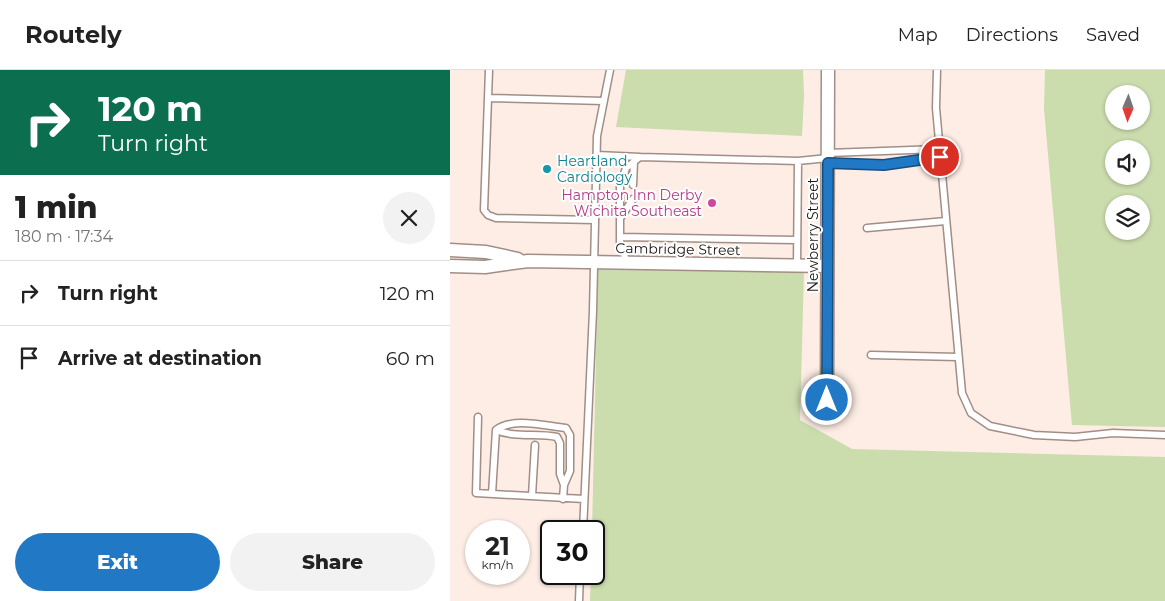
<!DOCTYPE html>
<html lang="en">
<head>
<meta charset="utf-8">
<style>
  body { margin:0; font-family:Montserrat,sans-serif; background:#f2f2f2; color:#222; height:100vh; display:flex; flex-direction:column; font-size:19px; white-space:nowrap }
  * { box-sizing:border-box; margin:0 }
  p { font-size:16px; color:#767676 }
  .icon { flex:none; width:28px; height:28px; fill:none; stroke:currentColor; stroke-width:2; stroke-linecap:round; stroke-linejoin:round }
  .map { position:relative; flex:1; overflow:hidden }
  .details { display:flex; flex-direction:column; background:#fff; width:450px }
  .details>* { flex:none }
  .guide { background:#0b6e4f; color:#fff; overflow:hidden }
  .needle { width:32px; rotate:182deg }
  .controls { position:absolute; left:655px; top:15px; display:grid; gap:10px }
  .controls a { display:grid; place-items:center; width:45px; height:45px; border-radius:50%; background:#fff; box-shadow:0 1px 4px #0004; font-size:25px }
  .speed { position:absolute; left:15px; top:450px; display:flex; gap:10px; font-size:25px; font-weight:700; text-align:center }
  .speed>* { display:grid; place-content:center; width:65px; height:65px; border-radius:50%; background:#fff; box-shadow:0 1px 4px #0004; line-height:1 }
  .speed small { font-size:12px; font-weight:400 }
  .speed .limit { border:2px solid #111; border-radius:8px; background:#fff; color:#111 }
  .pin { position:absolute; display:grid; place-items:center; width:42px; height:42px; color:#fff; margin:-21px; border:2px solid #fff; border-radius:50%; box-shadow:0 1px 5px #0007 }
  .me { position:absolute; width:55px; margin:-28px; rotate:0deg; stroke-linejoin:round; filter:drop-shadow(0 0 4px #0008) }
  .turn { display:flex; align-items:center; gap:18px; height:105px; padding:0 15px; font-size:22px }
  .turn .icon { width:65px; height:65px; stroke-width:2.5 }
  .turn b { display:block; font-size:35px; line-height:42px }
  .round { display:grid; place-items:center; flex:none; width:52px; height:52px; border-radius:26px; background:#f2f2f2 }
  .headline { display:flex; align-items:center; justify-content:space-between; height:85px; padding:0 15px }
  h1 { font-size:30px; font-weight:800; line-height:38px }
  .action { display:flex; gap:10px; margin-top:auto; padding:10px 15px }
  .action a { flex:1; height:58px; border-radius:30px; background:#2179c6; color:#fff; font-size:20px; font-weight:800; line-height:58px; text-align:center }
  .action a+a { background:#f2f2f2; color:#222 }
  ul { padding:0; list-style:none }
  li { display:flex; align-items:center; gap:15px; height:65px; padding:0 15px; border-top:1px solid #e0e0e0 }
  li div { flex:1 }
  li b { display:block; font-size:19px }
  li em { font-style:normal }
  header { display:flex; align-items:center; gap:30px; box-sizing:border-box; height:70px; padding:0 25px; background:#fff; border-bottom:1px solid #e0e0e0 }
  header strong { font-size:24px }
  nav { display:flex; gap:28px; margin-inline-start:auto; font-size:18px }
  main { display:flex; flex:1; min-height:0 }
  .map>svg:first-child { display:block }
</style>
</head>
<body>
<header>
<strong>Routely</strong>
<nav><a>Map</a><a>Directions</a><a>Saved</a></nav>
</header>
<main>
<section class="details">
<div class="guide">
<div class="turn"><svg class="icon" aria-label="right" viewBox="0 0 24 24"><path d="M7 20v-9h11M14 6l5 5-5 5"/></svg><div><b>120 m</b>Turn right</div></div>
</div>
<div class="headline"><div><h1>1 min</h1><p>180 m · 17:34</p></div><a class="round"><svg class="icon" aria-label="close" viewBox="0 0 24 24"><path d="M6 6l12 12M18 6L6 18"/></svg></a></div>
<ul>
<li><svg class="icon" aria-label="right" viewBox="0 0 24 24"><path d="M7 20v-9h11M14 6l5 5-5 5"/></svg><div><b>Turn right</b></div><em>120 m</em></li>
<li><svg class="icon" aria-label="arrive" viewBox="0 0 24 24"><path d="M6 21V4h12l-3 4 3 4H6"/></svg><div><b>Arrive at destination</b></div><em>60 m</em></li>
</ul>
<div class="action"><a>Exit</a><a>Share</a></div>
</section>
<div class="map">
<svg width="715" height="531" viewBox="0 0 715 531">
  <rect width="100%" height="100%" fill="#fdede5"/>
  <path fill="#cbdcad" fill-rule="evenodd" d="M176 0H353L354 26 352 66 166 57Z
    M595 0H715V357L622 355 594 39ZM664 24H691V51H664ZM664 79H691V106H664ZM664 134H691V161H664Z
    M148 196 354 201 350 350 402 379 715 387V531H140L141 504H144V461H142Z"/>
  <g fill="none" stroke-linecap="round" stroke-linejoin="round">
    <defs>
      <path id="service" d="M39 0 34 140 38 145 46 148 145 150
        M487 0 486 38 512 323 521 343 540 356 584 365 625 367 663 363 715 365
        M38 28 154 31
        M378 83 489 79
        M147 85 190 87
        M378 93 434 95 490 87
        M183 115 184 92
        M171 147 183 129
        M417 158 496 151
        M170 167 347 170
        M177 193 170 172V116L176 98 190 87 348 91 378 88
        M347 196 348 91
        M421 285 508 287
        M28 347 26 423 134 429
        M46 360C65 368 87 363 107 367L110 373V404L114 415 113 429
        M42 424 46 360C63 347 95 356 116 358L120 365V401L114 415
        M82 426 85 375
        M133 461 143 241 147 66 160 0
        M129 531 130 504"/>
      <path id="minor" d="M0 180 36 182 68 189
        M0 196 35 197 78 191 377 196
        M377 330 378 0"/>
    </defs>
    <use href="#service" stroke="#a18e86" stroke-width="9"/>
    <use href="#minor" stroke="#a18e86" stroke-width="15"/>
    <use href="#service" stroke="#fff" stroke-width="6"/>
    <use href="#minor" stroke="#fff" stroke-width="12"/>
  </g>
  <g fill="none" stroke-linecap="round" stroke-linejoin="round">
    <defs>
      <path id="route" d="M377 330 378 93 434 95 490 87"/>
    </defs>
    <use href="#route" stroke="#154f81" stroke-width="12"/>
    <use href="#route" stroke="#2179c6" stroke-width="9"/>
  </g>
  <circle fill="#0f9aa8" stroke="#fefefe" stroke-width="2" cx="97" cy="99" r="5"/>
  <circle fill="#d1479c" stroke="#fefefe" stroke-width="2" cx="262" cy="133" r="5"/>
  <g text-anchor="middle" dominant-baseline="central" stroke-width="4" stroke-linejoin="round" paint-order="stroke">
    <g font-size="14" fill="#0d838f" stroke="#fefefe" text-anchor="start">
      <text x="107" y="91">Heartland<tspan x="107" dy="16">Cardiology</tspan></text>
    </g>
    <g font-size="14" fill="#b23c85" stroke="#fefefe" text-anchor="end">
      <text x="252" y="125">Hampton Inn Derby<tspan x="252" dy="16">Wichita Southeast</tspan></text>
    </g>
    <g font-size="14" fill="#1d1613" stroke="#fefefe">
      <text transform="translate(363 165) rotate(-90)">Newberry Street</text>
      <text transform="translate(228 179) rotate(1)">Cambridge Street</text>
    </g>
  </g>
</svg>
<div class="controls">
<a><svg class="needle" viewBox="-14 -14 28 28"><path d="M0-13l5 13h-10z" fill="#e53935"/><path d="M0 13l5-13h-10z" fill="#767676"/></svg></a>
<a><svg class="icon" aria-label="sound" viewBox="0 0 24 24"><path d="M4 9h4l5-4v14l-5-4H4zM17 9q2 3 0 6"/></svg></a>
<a><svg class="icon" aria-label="layers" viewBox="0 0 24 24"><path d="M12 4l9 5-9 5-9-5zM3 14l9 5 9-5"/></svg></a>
</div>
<div class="speed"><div>21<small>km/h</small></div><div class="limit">30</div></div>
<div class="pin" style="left:490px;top:87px;background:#d93025"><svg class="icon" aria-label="arrive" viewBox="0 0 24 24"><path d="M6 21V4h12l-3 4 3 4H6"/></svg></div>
<svg class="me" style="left:377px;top:330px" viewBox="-20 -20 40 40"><circle r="17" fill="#2179c6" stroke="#fff" stroke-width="3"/><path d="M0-11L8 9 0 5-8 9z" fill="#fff"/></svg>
</div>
</main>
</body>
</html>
